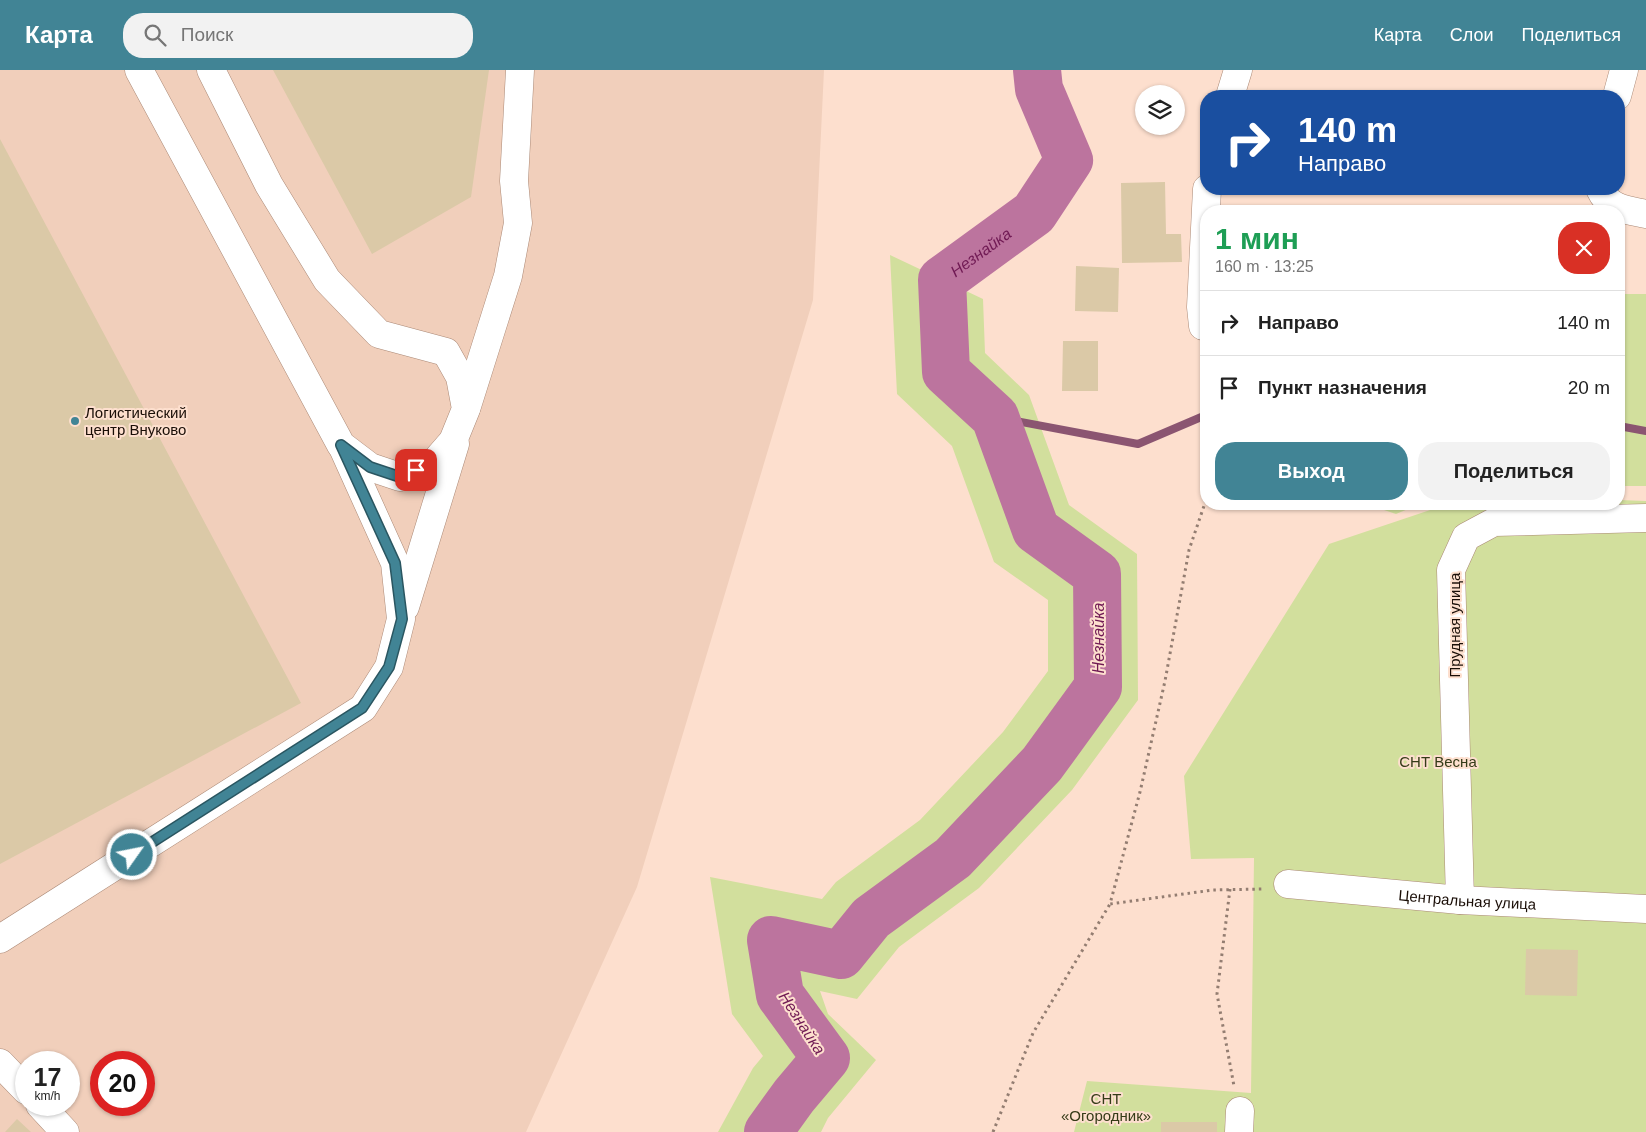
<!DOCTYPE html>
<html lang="ru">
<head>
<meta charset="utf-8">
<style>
  body { margin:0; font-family:Arial,sans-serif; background:#f2f2f2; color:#222; height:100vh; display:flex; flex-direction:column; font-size:19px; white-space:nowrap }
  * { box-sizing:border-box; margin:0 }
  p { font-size:16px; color:#767676 }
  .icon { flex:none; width:28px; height:28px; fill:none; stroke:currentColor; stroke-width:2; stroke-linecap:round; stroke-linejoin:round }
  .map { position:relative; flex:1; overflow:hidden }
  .drawer { position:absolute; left:1200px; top:135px; width:425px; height:305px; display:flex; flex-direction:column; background:#fff; border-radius:20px; box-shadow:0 1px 4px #0004 }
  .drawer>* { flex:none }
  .banner { position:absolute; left:1200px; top:20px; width:425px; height:105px; border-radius:20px; box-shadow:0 1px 4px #0004; background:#1a4fa0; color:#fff; overflow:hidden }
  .controls { position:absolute; left:1135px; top:15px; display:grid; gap:10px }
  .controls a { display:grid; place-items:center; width:50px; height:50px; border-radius:50%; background:#fff; box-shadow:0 1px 4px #0004; font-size:25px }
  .speed { position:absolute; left:15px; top:981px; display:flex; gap:10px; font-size:25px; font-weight:700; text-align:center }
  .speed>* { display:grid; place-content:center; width:65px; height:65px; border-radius:50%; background:#fff; box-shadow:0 1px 4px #0004; line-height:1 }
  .speed small { font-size:12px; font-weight:400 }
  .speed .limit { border:8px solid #d22; background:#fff; color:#111 }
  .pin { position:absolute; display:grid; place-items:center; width:42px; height:42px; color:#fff; margin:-21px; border-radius:10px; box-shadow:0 2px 8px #0006 }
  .me { position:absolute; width:55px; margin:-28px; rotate:57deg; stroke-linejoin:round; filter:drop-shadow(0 0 4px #0008) }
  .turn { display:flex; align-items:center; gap:18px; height:105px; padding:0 15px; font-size:22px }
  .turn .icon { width:65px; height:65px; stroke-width:2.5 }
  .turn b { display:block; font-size:35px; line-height:42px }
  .round { display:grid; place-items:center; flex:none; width:52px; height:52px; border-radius:20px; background:#f2f2f2 }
  .summary { display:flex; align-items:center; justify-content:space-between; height:85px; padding:0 15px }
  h1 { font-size:30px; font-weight:800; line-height:38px; color:#1e9e55 }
  .primary-button { display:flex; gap:10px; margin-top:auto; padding:10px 15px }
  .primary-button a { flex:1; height:58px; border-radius:20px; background:#418495; color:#fff; font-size:20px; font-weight:800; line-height:58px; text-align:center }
  .primary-button a+a { background:#f2f2f2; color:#222 }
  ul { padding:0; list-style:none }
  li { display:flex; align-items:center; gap:15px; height:65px; padding:0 15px; border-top:1px solid #e0e0e0 }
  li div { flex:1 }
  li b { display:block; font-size:19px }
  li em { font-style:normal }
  header { display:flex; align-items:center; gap:30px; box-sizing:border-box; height:70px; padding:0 25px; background:#418495; color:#fff }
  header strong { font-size:24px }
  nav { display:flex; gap:28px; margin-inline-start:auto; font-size:18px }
  .search { width:350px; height:45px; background:#f2f2f2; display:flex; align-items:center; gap:12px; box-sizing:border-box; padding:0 18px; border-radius:20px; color:#767676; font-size:19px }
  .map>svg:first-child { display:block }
</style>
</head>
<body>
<header>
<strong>Карта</strong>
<div class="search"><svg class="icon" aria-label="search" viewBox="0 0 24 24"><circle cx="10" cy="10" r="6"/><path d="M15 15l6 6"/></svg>Поиск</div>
<nav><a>Карта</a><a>Слои</a><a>Поделиться</a></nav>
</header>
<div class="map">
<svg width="1646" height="1062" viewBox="0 0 1646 1062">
  <rect width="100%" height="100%" fill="#fddfce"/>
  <path fill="#f1cfbb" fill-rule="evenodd" d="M0 0H824L813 230 637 817 526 1062H0ZM26 992H69V1035H26ZM101 992H144V1035H101Z"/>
  <path fill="#d2df9d" d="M890 185 983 229 985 283 1029 325 1069 435 1137 484 1138 630 1072 720 979 818 899 877 857 929 820 921 828 944 876 990 828 1048 821 1062H718L753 998 763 986 732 944 710 807 822 829 836 812 920 750 1003 662 1048 601V530L994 492 952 376 897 324Z
    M1619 224H1646V416H1619Z
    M1619 430 1646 431V1062H1074L1087 1011 1251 1023 1254 788 1191 789 1184 706 1329 474 1448 434H1619Z
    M1366 434H1420L1396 444Z"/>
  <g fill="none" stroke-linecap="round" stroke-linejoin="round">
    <path stroke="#8b5571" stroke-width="8" d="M995 347 1138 374 1206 345
      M1619 356 1646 361"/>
    <path stroke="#bc749e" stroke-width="48" id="s1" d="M768 1062 794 1026 826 988 780 925 771 870 841 885 871 848 953 788 1042 694 1098 617 1097 504 1036 460 995 347 946 302 942 210 1034 143 1069 90 1039 19 1037 0"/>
  </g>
  <path fill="#dbc9a7" d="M273 0H489L471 127 372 184Z
    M0 69 301 633 0 794Z
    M1165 112 1166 164H1181L1182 192 1122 193 1121 113Z
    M1076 196 1119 198 1118 242 1075 241Z
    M1063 271H1098V321H1062Z
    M1526 879 1578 880 1577 926 1525 925Z
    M17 1049 31 1062H5Z
    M1161 1052H1217V1062H1161Z"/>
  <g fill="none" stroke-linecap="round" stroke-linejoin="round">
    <defs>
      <g id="minor">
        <path d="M139 0 341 375 370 397 400 407 433 394 453 371 466 339 460 307 446 282 379 264 327 210 269 115 211 0"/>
        <path d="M1230 26 1238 0"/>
        <path d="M1617 26 1624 0"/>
        <path d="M1600 119C1609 139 1626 140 1646 144"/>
        <path d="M1203 256 1201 237 1207 119"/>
        <path d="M467 336 508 206 518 153 514 111 520 0"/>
        <path d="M405 537 455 374"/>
        <path id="s2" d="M1288 814 1460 830 1646 839"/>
        <path d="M1460 830 1451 500 1466 467 1494 452 1646 448"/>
        <path d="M0 869 363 638 389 597 401 549 395 493 344 380"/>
        <path d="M0 993 26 1020"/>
        <path d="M40 1035 65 1062"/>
        <path d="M1239 1062 1240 1041"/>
      </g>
    </defs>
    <use href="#minor" stroke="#ab8976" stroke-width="29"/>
    <path stroke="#937d71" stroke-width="3" stroke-dasharray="2.5 4" stroke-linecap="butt" d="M1206 430 1189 480 1165 611 1140 722 1110 834 1213 820 1262 819
      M1230 819 1217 924 1234 1016
      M993 1062 1033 963 1110 834"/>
    <use href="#minor" stroke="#fff" stroke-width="28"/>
  </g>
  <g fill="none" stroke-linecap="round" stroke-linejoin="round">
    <defs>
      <path id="route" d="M132 785 362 638 389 597 402 549 395 493 341 375 370 397 400 407 416 400"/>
    </defs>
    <use href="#route" stroke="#2a5661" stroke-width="12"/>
    <use href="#route" stroke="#418495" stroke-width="9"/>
  </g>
  <circle fill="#418495" stroke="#fddfce" stroke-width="2" cx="75" cy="351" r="5"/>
  <g text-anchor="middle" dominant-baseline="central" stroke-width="4" stroke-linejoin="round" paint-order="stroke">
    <g font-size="15" fill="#1a0e07" stroke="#fddfce" text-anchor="start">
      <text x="85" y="342">Логистический<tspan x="85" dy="17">центр Внуково</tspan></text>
    </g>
    <g font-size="15" fill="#1a0e07" stroke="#fddfce">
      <text transform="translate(1454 555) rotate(-90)">Прудная улица</text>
      <text stroke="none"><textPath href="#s2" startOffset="180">Центральная улица</textPath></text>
    </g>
    <g font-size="15" fill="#353b18" stroke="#fddfce">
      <text x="1438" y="691">СНТ Весна</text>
      <text x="1106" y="1028">СНТ<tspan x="1106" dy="17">«Огородник»</tspan></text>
    </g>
    <g font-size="16" font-style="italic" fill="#701a54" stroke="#fddfce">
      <text stroke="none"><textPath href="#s1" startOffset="1188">Незнайка</textPath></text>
      <text transform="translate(1098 568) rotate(-90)">Незнайка</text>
      <text transform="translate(802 953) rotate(57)">Незнайка</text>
    </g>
  </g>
</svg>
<div class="controls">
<a><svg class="icon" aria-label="layers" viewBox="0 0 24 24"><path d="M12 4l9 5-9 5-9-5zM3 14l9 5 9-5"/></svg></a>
</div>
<div class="speed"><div>17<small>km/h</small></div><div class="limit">20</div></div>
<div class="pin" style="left:416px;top:400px;background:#d93025"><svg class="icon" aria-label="arrive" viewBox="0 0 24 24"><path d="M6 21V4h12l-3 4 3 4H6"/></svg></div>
<svg class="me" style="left:132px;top:785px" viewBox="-20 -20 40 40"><circle r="17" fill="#418495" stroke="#fff" stroke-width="3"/><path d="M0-11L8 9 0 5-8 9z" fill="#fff"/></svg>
<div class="banner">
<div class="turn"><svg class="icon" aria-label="right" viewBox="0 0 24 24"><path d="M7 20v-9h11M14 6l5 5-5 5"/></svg><div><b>140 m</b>Направо</div></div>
</div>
<section class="drawer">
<div class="summary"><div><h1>1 мин</h1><p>160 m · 13:25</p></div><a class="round" style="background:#d93025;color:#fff"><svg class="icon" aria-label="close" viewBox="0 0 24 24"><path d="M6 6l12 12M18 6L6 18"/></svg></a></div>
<ul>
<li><svg class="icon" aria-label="right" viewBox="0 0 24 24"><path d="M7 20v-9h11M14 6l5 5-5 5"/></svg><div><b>Направо</b></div><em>140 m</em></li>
<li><svg class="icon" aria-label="arrive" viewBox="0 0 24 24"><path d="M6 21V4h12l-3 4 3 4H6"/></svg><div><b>Пункт назначения</b></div><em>20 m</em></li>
</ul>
<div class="primary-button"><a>Выход</a><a>Поделиться</a></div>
</section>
</div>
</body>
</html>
